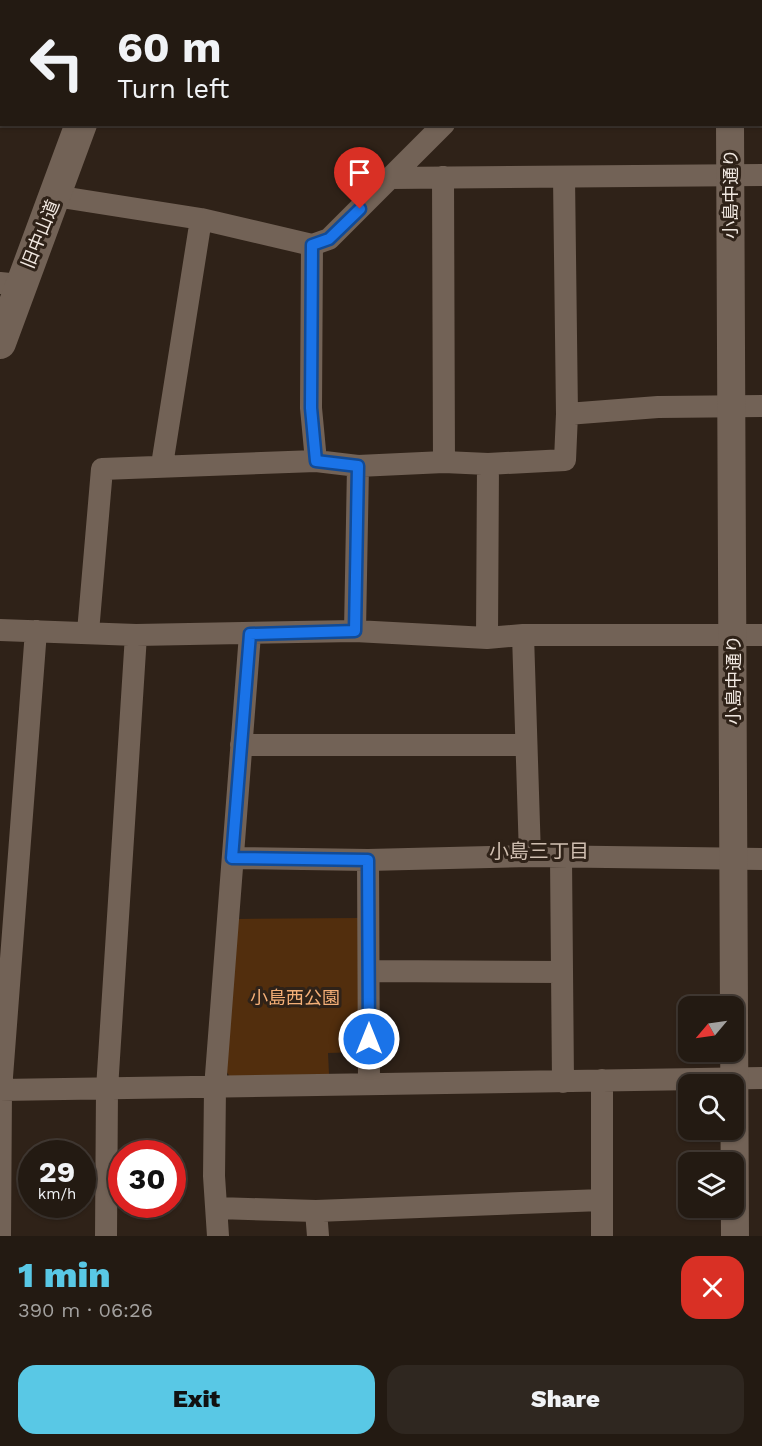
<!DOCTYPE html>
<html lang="en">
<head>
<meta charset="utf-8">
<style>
  body { margin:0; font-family:"Work Sans","Noto Sans JP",sans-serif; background:#2f2720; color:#f1f3f6; height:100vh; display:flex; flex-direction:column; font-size:22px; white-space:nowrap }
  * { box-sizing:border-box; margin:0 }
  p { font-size:20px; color:#a3a19f }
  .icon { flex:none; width:33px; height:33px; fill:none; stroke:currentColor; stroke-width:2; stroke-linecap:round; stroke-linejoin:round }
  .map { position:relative; height:1236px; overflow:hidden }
  .drawer { display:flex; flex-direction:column; background:#231a12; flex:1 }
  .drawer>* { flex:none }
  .hud { position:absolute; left:0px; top:0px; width:762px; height:126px; box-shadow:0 2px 4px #0004,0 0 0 2px #403832; background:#231a12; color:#f1f3f6; overflow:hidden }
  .needle { width:39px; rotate:241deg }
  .tools { position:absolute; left:678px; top:996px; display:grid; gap:12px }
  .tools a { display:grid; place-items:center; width:66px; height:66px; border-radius:12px; background:#231a12; box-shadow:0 2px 4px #0004,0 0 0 2px #403832; font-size:30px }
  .speed { position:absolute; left:18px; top:1140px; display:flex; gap:12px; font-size:30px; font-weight:700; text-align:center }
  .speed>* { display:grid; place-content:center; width:78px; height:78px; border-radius:50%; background:#231a12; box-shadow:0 2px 4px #0004,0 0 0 2px #403832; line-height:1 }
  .speed small { font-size:15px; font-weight:400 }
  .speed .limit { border:9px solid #d22; background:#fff; color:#111 }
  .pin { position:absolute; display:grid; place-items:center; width:51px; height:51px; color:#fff; margin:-62px -26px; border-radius:50% 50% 50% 0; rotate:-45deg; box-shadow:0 0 6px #0007 }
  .pin .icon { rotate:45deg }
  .me { position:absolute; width:66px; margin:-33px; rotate:0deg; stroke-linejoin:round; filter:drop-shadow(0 0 4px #0008) }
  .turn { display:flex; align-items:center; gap:21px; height:126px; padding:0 18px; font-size:27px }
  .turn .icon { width:78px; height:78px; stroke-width:2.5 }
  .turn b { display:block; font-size:42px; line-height:51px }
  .round { display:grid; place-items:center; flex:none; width:63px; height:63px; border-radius:18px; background:#2f2720 }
  .overview { display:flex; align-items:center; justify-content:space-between; height:102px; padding:0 18px }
  h1 { font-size:36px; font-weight:800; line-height:45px; color:#59c8e5 }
  .button { display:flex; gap:12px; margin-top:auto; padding:12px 18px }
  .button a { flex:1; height:69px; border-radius:18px; background:#59c8e5; color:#111; font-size:24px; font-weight:800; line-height:69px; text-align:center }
  .button a+a { background:#2f2720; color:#f1f3f6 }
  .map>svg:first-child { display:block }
</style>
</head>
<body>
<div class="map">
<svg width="762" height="1236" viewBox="0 0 762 1236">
  <rect width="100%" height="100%" fill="#2f2218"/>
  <path fill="#522e0d" d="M360 918V1052L328 1053 329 1074 231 1078 223 1067 238 919Z"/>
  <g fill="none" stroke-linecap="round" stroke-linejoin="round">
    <path stroke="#726256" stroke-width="22" d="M523 2V0
      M443 177 444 462
      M390 178 762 175
      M55 196 201 219 312 245 329 239 444 124
      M312 245 311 408 316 461
      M0 283 20 285
      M567 414 658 407 762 406
      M162 465 201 219
      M0 630 136 635 355 631 487 638 523 635H762
      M355 631 358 466
      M88 632 102 469 316 461 358 466 444 462 488 464 565 460 567 414 564 177
      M523 635 530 856
      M487 638 488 464
      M241 745H526
      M233 858 368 860 530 856 762 859
      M561 858 563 1082
      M368 860 369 1084
      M370 971 561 972
      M602 1080V1236
      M0 1090 762 1078
      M217 1208 316 1211 602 1200
      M316 1211 318 1236
      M0 1236 1 1090 36 631
      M106 1236 107 1089 136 635
      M218 1236 214 1176 215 1088 250 634"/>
    <path stroke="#726256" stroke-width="28" d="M728 0V2
      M730 124 735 1236"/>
    <path stroke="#726256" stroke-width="32" d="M120 2V0
      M0 343 81 124"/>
  </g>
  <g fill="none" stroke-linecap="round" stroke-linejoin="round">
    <defs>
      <path id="route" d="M360 209 329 239 312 245 311 408 316 461 358 466 355 631 250 634 232 858 368 860 369 1039"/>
    </defs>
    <use href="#route" stroke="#114b97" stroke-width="15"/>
    <use href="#route" stroke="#1a73e8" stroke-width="10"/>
  </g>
  <g text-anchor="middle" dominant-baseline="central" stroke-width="6" stroke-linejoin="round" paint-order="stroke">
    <g font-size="18" fill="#f1e8e1" stroke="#2f2218">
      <text transform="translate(730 194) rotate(-90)">小島中通り</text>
      <text transform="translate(40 234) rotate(-68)">旧中山道</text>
      <text transform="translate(733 680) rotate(-90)">小島中通り</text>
    </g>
    <g font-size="18" fill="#f4af77" stroke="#2f2218">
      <text x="295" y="997">小島西公園</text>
    </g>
    <g font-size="20" fill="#d0bfb1" stroke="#2f2218">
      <text x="539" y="851">小島三丁目</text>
    </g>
  </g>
</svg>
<div class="tools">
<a><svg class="needle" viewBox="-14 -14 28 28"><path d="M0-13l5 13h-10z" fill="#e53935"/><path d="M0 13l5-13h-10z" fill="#a3a19f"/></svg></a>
<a><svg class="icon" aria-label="search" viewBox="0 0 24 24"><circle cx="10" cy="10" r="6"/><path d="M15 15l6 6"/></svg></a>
<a><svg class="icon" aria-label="layers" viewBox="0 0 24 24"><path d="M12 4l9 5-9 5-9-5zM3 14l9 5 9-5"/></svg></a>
</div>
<div class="speed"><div>29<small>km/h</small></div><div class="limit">30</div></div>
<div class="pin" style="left:360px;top:209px;background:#d93025"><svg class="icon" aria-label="arrive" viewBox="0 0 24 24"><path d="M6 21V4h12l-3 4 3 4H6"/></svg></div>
<svg class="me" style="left:369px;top:1039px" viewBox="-20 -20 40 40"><circle r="17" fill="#1a73e8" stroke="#fff" stroke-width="3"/><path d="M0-11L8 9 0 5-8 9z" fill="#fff"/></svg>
<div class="hud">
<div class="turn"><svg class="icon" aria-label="left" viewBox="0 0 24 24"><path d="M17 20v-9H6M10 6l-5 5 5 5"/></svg><div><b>60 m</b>Turn left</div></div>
</div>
</div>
<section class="drawer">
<div class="overview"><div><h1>1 min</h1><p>390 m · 06:26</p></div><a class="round" style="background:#d93025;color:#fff"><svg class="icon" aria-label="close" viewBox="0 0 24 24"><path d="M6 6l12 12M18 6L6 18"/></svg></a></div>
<div class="button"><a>Exit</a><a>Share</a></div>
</section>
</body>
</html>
